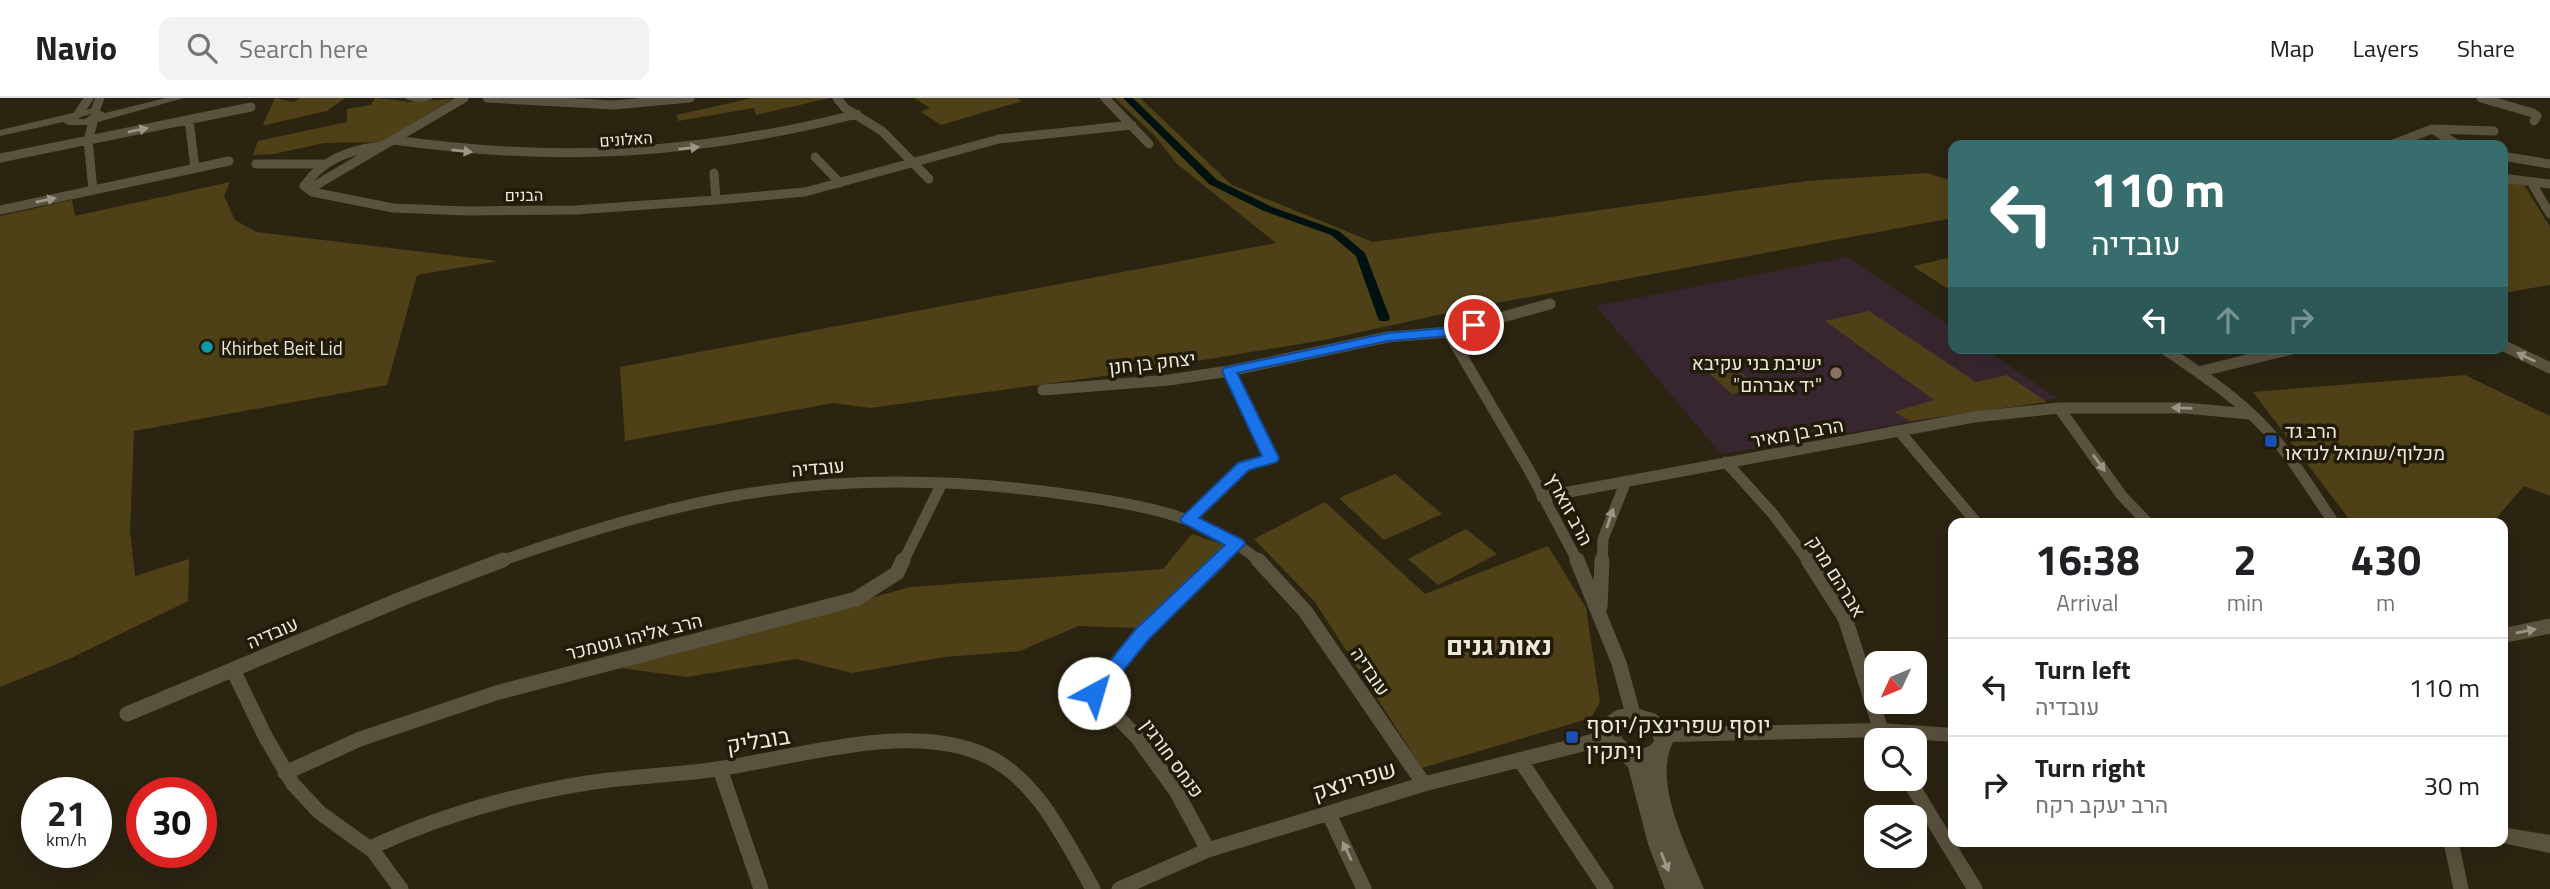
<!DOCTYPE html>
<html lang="en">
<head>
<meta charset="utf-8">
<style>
  body { margin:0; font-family:"Titillium Web",Heebo,sans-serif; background:#f2f2f2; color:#202124; height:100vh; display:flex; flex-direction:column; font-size:26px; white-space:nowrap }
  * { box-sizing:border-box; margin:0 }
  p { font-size:23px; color:#757577 }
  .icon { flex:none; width:38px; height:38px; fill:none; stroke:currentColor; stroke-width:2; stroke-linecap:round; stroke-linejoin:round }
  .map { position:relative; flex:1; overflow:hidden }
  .drawer { position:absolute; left:1948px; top:420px; width:560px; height:329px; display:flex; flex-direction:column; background:#fff; border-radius:14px; box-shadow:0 7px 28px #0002 }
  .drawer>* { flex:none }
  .top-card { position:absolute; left:1948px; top:42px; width:560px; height:214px; border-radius:14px; box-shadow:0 7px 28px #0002; background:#376e6d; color:#fff; overflow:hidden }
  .needle { width:46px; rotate:226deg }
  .tools { position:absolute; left:1864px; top:553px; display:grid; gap:14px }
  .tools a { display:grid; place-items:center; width:63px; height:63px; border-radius:14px; background:#fff; box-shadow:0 7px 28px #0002; font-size:35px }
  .speed { position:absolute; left:21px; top:679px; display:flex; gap:14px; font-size:35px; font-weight:700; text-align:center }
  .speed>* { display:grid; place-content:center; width:91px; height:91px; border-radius:50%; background:#fff; box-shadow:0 7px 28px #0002; line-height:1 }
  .speed small { font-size:18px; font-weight:400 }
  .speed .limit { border:10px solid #d22; background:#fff; color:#111 }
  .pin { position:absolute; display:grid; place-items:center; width:60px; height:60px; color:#fff; margin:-30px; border:4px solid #fff; border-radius:50%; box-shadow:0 2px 7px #0007 }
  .me { position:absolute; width:77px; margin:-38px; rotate:39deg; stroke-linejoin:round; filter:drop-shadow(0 0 5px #0008) }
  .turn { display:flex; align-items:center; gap:24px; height:147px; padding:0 28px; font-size:32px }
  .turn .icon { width:91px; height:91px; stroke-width:2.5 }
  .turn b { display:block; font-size:49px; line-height:60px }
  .lanes { display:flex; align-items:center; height:66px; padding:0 28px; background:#0003; justify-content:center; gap:35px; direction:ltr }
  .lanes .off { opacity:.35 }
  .eta { display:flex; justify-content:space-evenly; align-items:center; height:119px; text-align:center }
  .eta b { font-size:42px; font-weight:700; line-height:49px }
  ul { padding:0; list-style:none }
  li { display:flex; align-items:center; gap:21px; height:98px; padding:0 28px; border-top:2px solid #e0e0e0 }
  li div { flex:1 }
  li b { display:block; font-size:26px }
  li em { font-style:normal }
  header { display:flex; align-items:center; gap:42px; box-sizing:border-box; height:98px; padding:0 35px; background:#fff; border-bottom:2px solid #e0e0e0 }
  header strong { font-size:33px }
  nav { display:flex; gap:38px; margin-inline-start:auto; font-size:24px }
  .search { width:490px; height:63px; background:#f2f2f2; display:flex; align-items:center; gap:18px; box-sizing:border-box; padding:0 24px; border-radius:14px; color:#757577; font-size:26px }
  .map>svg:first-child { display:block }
</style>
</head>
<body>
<header>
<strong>Navio</strong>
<div class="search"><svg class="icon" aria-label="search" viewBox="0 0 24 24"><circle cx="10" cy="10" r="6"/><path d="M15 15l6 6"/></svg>Search here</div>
<nav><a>Map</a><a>Layers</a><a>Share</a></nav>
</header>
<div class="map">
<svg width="2550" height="791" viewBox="0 0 2550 791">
  <rect width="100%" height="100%" fill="#2b2411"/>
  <path fill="#37262f" d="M1847 159 1953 230V250H1983L2057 300 1721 356 1596 208Z"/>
  <path fill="#4f4117" d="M275 0 294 4 300 0H345L327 13 265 27 263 26Z
    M375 0 411 4 452 1 381 44 324 45 274 56 253 57 258 43 347 24V11L371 7Z
    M752 0H830L756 17 754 10 678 23 676 17Z
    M914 0H1017L1022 3 941 27 921 14 930 10Z
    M1115 0H1140L1232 87 1373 144 1807 83 1927 75 1953 83V120L1475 209 1324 242 1119 276 870 310 833 305 625 343 620 269 1276 145 1177 66 1155 38Z
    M2503 82 2523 85 2550 129V187L2503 195Z
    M230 84 224 98 235 122 256 134 499 163 417 177 387 287 134 333 130 433 135 478 189 461 188 503 71 560 0 589V118L72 102 75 118Z
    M1951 159 1953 194 1914 169V168Z
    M1869 213 1976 284 2007 277 2047 304 1910 323 1894 314 1934 302 1825 223Z
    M1720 257 1758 289 1732 296 1695 263Z
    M2465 277 2550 318V398L2524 388 2492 425H2352L2253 294Z
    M1395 376 1442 416 1384 442 1339 400Z
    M1325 404 1425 496 1548 448 1586 510 1600 604 1591 620 1422 670 1315 504 1254 441Z
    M1466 431 1497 456 1438 487 1408 461Z
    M1192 436 1227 448 1137 530 1078 528 1020 553 944 559 852 575 796 561 687 579 620 570 910 489 1163 471Z"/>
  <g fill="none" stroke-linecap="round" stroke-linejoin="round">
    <path fill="#001112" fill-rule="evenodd" d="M1123 0H1133L1217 82 1272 109 1339 133 1365 155 1390 220 1388 223H1380L1378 220 1356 158 1331 137 1264 113 1209 86Z"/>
    <path stroke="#59523e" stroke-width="9" d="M464 0 316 87 312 94 393 110 467 113 576 112 716 102 805 94 999 41 1132 27
      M487 0 614 7 690 0
      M837 0 845 10 882 33 929 81
      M1105 0 1149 46
      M2481 0 2533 15 2537 18 2534 23
      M95 13 100 0
      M78 16 89 0
      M189 22 195 70
      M394 42C558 65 697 57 857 16
      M2391 47 2432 31
      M2458 47 2432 31 2494 33
      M2502 58 2550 66
      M815 59 840 85
      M0 60 251 9
      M256 66H326
      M714 75 716 102
      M2502 80 2550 86
      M2531 84 2550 116
      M93 92 88 42 94 21
      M312 94 304 88C323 61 349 52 381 48
      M0 112 229 63"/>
    <path stroke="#59523e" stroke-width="11" d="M1448 234 1529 372 1578 464
      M2502 247 2550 270
      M2163 250C2200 275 2238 300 2268 333 2293 361 2313 394 2334 425
      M2198 274 2296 250
      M1043 292 1169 282 1229 273 1388 239 1448 234 1550 206
      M2059 310 2122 398 2148 425
      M1899 333 1977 425
      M1726 364 1773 416 1809 464
      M1542 399 1974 319 2059 310H2185L2250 316
      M1189 422 1243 368 1271 361 1229 273
      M498 464C577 436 657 411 739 397 851 378 965 381 1078 398 1142 407 1210 419 1260 464
      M903 464 942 385
      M1218 464 1237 446
      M1602 464 1603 441 1626 383"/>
    <path stroke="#59523e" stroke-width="15" d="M1258 462 1305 513 1424 686
      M1577 462 1619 565 1633 616
      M1808 462 1845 520 1881 632 1887 642
      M1600 509 1602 462
      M2502 538 2550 528
      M233 572 265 638 293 686 319 714 373 753 401 791
      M127 616 406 499 503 462
      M1520 662 1606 791
      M720 671 761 791
      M285 675 360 641 496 595 856 501 897 475 903 462
      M1908 681 1975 791
      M1329 716 1364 791
      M2451 744 2461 791
      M370 750C439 718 512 697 587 685 633 678 679 677 724 670 801 658 906 625 980 655 1036 677 1065 742 1093 791
      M1208 752 1176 693 1137 639 1094 595 1143 536 1220 462
      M1119 791 1208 752 1424 686 1610 639"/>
    <path fill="#59523e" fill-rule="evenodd" d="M166 0H184L87 27H68L63 24 0 38V32L94 10 105 15ZM92 16 85 21H77L79 19Z
      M405 0H433C427 5 411 5 405 0Z
      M1633 609 1656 616 1669 629 1881 625 1953 630V644L1881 639 1673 644C1652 685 1688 751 1704 791H1665L1648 746 1628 669 1607 649 1601 635 1604 620 1617 612ZM1628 624C1641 622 1652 630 1654 643 1645 656 1631 649 1622 640L1620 629Z
      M2502 729 2550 737V755L2497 744H2502Z"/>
  </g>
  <defs><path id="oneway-solid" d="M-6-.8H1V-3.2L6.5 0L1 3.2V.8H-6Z" transform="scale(1.75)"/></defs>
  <g fill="#9b9685">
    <use href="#oneway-solid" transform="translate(138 32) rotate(-11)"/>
    <use href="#oneway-solid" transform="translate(689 50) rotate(-6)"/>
    <use href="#oneway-solid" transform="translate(462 53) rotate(6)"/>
    <use href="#oneway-solid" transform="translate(46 102) rotate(-12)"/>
    <use href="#oneway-solid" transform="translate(2526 259) rotate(-154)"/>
    <use href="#oneway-solid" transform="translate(2182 310) rotate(-178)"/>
    <use href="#oneway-solid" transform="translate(2099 365) rotate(54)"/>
    <use href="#oneway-solid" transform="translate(1610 420) rotate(-72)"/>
    <use href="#oneway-solid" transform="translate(2526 533) rotate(-11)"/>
    <use href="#oneway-solid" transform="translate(1347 753) rotate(-115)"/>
    <use href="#oneway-solid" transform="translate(1665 764) rotate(68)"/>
  </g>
  <path fill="#1a73e8" stroke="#114b97" stroke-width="2" d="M1474 223 1480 227 1478 230 1448 238 1388 243 1237 275 1279 360 1277 364 1249 372 1199 420 1243 442 1245 446 1149 541 1101 600H1088L1085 595 1088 590 1136 531 1225 447 1183 425 1180 422 1183 418 1238 365 1262 358 1222 273 1224 270 1388 235 1447 230Z"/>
  <circle fill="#0f9aa8" stroke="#211b08" stroke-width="2.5" cx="207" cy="249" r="7"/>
  <circle fill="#8d6e63" stroke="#211b08" stroke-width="2.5" cx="1836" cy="275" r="7"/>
  <g fill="#1a4fb4" stroke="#211b08" stroke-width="2.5">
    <rect x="2264" y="336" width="14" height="14" rx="3.5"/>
    <rect x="1565" y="632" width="14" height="14" rx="3.5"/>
  </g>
  <g text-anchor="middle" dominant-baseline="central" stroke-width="7" stroke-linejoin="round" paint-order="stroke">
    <g font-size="16" fill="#ece8dc" stroke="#211b08">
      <text transform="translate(626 41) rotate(-4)">האלונים</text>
      <text transform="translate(524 97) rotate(-1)">הבנים</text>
    </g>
    <g font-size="19" fill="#ece8dc" stroke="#211b08" text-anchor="start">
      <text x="221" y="249">Khirbet Beit Lid</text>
      <text x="1822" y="264" text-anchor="end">ישיבת בני עקיבא<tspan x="1822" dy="22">"יד אברהם"</tspan></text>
      <text x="2285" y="332">הרב גד<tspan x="2285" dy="22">מכלוף/שמואל לנדאו</tspan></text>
    </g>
    <g font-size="19" fill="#ece8dc" stroke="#211b08">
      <text transform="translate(1152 264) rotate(-6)">יצחק בן חנן</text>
      <text transform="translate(1797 334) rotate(-10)">הרב בן מאיר</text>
      <text transform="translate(818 369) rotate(-5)">עובדיה</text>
      <text transform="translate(1570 411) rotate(62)">הרב זוארץ</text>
      <text transform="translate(1837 478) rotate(58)">אברהם מרק</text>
      <text transform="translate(272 534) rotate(-23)">עובדיה</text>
      <text transform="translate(634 538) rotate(-14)">הרב אליהו גוטמכר</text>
      <text transform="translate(1371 573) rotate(56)">עובדיה</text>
      <text transform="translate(1173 660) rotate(54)">פנחס חורגין</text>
    </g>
    <g font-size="23" fill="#ece8dc" stroke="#211b08" text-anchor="start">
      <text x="1586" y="626">יוסף שפרינצק/יוסף<tspan x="1586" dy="26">ויתקין</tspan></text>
    </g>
    <g font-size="23" fill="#ece8dc" stroke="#211b08">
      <text transform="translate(758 642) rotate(-9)">בובליק</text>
      <text transform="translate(1354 682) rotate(-17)">שפרינצק</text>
    </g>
    <g font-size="26" font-weight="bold" fill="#ece8dc" stroke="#211b08">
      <text x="1499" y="547">נאות גנים</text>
    </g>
  </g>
</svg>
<div class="tools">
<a><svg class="needle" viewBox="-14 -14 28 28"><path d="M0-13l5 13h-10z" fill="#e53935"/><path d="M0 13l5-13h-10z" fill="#757577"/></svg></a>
<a><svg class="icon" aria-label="search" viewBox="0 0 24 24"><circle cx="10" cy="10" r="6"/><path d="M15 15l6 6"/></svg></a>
<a><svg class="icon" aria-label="layers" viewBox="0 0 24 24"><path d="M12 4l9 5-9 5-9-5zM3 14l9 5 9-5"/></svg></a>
</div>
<div class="speed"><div>21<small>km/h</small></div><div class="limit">30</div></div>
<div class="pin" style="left:1474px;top:227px;background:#d93025"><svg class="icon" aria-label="arrive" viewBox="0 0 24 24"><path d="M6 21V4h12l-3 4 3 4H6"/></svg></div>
<svg class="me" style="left:1094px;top:595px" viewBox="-20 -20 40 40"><circle r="19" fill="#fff"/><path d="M0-13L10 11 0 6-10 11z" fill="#1a73e8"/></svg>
<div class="top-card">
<div class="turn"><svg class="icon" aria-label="left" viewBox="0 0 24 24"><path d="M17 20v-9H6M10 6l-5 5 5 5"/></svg><div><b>110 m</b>עובדיה</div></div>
<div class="lanes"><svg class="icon" aria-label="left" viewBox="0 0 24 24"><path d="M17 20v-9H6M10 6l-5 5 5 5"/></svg><svg class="icon off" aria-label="ahead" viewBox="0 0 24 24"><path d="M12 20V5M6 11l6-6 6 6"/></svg><svg class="icon off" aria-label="right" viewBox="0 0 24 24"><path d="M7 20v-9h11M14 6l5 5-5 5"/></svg></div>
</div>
<section class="drawer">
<div class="eta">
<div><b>16:38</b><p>Arrival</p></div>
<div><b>2</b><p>min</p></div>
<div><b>430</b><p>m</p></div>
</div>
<ul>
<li><svg class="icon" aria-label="left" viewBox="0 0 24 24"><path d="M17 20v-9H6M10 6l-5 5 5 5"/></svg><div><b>Turn left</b><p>עובדיה</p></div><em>110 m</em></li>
<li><svg class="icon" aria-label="right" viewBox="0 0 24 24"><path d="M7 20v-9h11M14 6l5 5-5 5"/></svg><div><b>Turn right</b><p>הרב יעקב רקח</p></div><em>30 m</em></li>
</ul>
</section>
</div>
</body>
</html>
